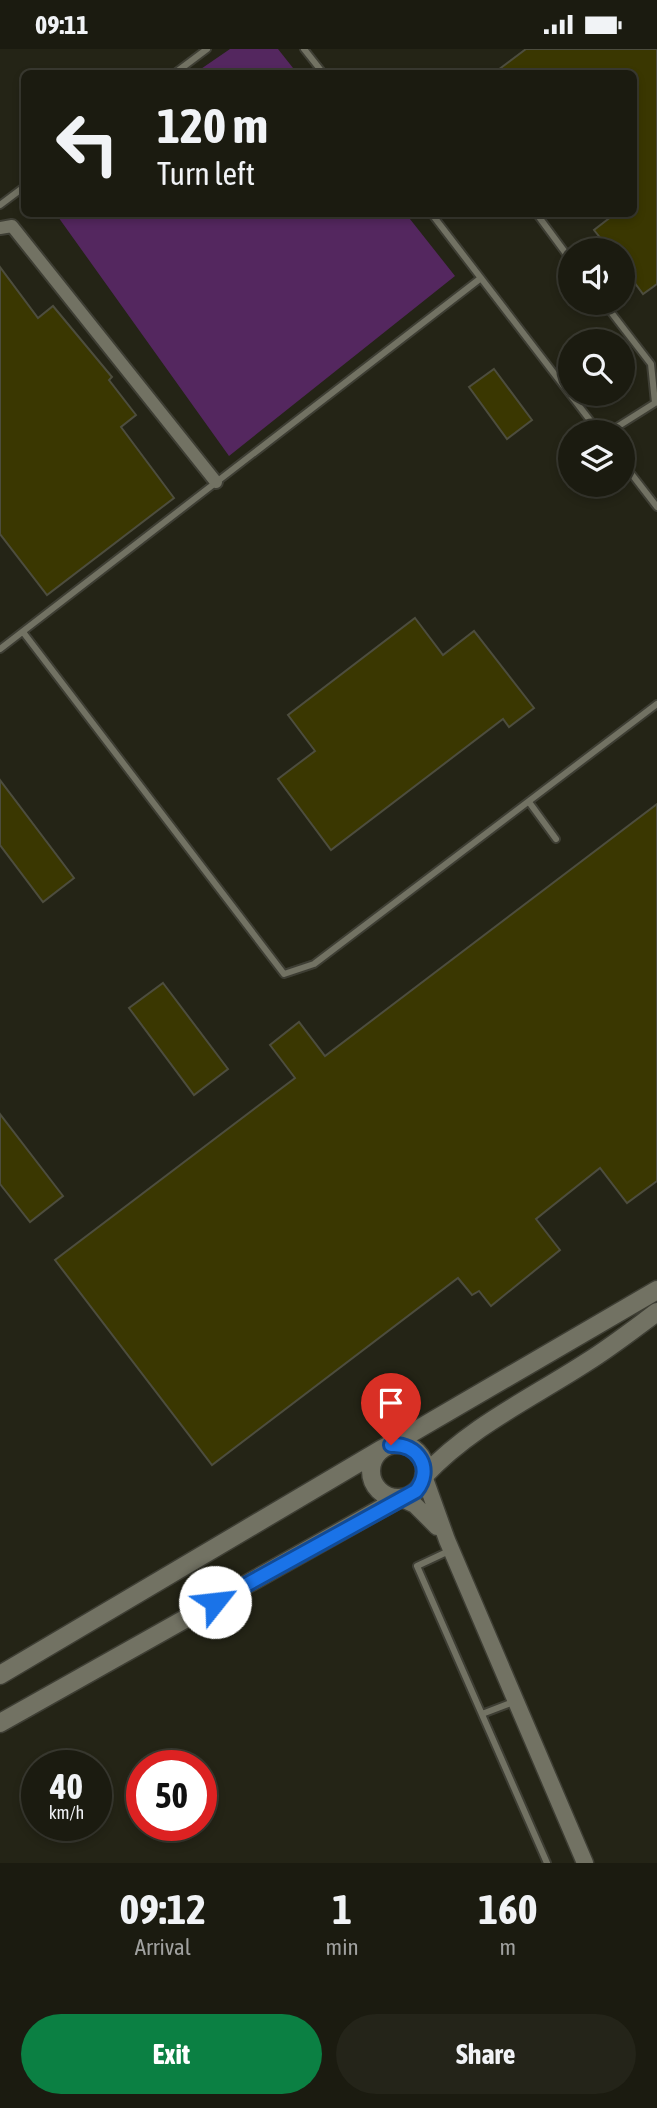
<!DOCTYPE html>
<html lang="en">
<head>
<meta charset="utf-8">
<style>
  body { margin:0; font-family:"Asap Condensed",sans-serif; background:#242419; color:#f1f3f6; height:100vh; display:flex; flex-direction:column; font-size:26px; white-space:nowrap }
  * { box-sizing:border-box; margin:0 }
  p { font-size:23px; color:#a0a19f }
  .icon { flex:none; width:38px; height:38px; fill:none; stroke:currentColor; stroke-width:2; stroke-linecap:round; stroke-linejoin:round }
  .map { position:relative; height:1814px; overflow:hidden }
  .drawer { display:flex; flex-direction:column; background:#1b1b10; flex:1 }
  .drawer>* { flex:none }
  .guide { position:absolute; left:21px; top:21px; width:616px; height:147px; border-radius:10px; box-shadow:0 4px 10px #0003,0 0 0 2px #393930; background:#1b1b10; color:#f1f3f6; overflow:hidden }
  .tools { position:absolute; left:558px; top:189px; display:grid; gap:14px }
  .tools a { display:grid; place-items:center; width:77px; height:77px; border-radius:50%; background:#1b1b10; box-shadow:0 4px 10px #0003,0 0 0 2px #393930; font-size:35px }
  .speed { position:absolute; left:21px; top:1701px; display:flex; gap:14px; font-size:35px; font-weight:700; text-align:center }
  .speed>* { display:grid; place-content:center; width:91px; height:91px; border-radius:50%; background:#1b1b10; box-shadow:0 4px 10px #0003,0 0 0 2px #393930; line-height:1 }
  .speed small { font-size:18px; font-weight:400 }
  .speed .limit { border:10px solid #d22; background:#fff; color:#111 }
  .pin { position:absolute; display:grid; place-items:center; width:60px; height:60px; color:#fff; margin:-72px -30px; border-radius:50% 50% 50% 0; rotate:-45deg; box-shadow:0 0 7px #0007 }
  .pin .icon { rotate:45deg }
  .me { position:absolute; width:77px; margin:-38px; rotate:61deg; stroke-linejoin:round; filter:drop-shadow(0 0 5px #0008) }
  .turn { display:flex; align-items:center; gap:24px; height:147px; padding:0 21px; font-size:32px }
  .turn .icon { width:91px; height:91px; stroke-width:2.5 }
  .turn b { display:block; font-size:49px; line-height:60px }
  .eta { display:flex; justify-content:space-evenly; align-items:center; height:119px; text-align:center }
  .eta b { font-size:42px; font-weight:700; line-height:49px }
  .primary-button { display:flex; gap:14px; margin-top:auto; padding:14px 21px }
  .primary-button a { flex:1; height:80px; border-radius:42px; background:#0b8043; color:#fff; font-size:28px; font-weight:700; line-height:80px; text-align:center }
  .primary-button a+a { background:#242419; color:#f1f3f6 }
  .status { display:flex; justify-content:space-between; align-items:center; height:49px; padding:0 35px; background:#1b1b10; direction:ltr }
  .status svg { height:19px; fill:currentColor }
  .map>svg:first-child { display:block }
</style>
</head>
<body>
<div class="status"><b>09:11</b><svg viewBox="0 0 49 12"><path d="M0 12V9h3v3zM5 12V6h3v6zM10 12V3h3v9zM15 12V0h3v12zM26 1h20v11H26zM47 4h2v5h-2z"/></svg></div>
<div class="map">
<svg width="657" height="1814" viewBox="0 0 657 1814">
  <rect width="100%" height="100%" fill="#242416"/>
  <path fill="#54275f" d="M230 0H278L297 24H195Z
    M56 165H406L455 227 229 407Z"/>
  <path fill="#3a3701" stroke="#4d4d3e" stroke-width="2" d="M526 0H657V235L643 245 623 218V201H610L594 181 616 164H634V24H494Z
    M0 218 38 269 53 257 112 328 109 331 136 366 121 378 174 449 47 546 0 485Z
    M494 320 532 371 507 390 469 338Z
    M415 569 443 606 474 582 534 659 509 678 503 670 331 801 278 730 315 702 288 666Z
    M0 731 74 829 43 853 0 796Z
    M657 755V1132L627 1154 600 1119 536 1170 560 1201 491 1257 479 1242 472 1246 458 1229 212 1416 55 1211 295 1029 270 996 299 973 325 1007Z
    M163 934 228 1020 194 1046 129 959Z
    M0 1065 63 1147 30 1173 0 1135Z"/>
  <g fill="none" stroke-linecap="round" stroke-linejoin="round">
    <defs>
      <path id="service" d="M304 0 323 24
        M175 24 207 0
        M0 156 24 138
        M431 164 599 383
        M536 164 570 210
        M604 254 651 315 655 354
        M609 383 655 354
        M623 414 657 458
        M23 583 284 925 314 915 657 655
        M0 600 481 229
        M529 753 556 790
        M449 1502 417 1517 547 1814
        M482 1665 516 1652"/>
      <path id="minor" d="M0 179 12 177 216 433"/>
      <path id="tertiary" d="M424 1427 447 1491 585 1814
        M400 1449 415 1456 437 1478"/>
      <path id="secondary" d="M371 1422a27 27 0 1 1 54 0a27 27 0 1 1-54 0Z
        M391 1396 657 1241
        M424 1427C471 1377 530 1350 587 1313 611 1298 634 1280 657 1263
        M0 1626 382 1400
        M0 1674 400 1449"/>
    </defs>
    <use href="#service" stroke="#3e3e34" stroke-width="10"/>
    <use href="#minor" stroke="#3e3e34" stroke-width="16"/>
    <use href="#tertiary" stroke="#3e3e34" stroke-width="19"/>
    <use href="#secondary" stroke="#3e3e34" stroke-width="21"/>
    <use href="#service" stroke="#727263" stroke-width="6"/>
    <use href="#minor" stroke="#727263" stroke-width="12"/>
    <use href="#tertiary" stroke="#727263" stroke-width="16"/>
    <use href="#secondary" stroke="#727263" stroke-width="18"/>
  </g>
  <g fill="none" stroke-linecap="round" stroke-linejoin="round">
    <defs>
      <path id="route" d="M215 1553 416 1442C434 1420 418 1394 391 1396"/>
    </defs>
    <use href="#route" stroke="#114b97" stroke-width="18"/>
    <use href="#route" stroke="#1a73e8" stroke-width="12"/>
  </g>
</svg>
<div class="tools">
<a><svg class="icon" aria-label="sound" viewBox="0 0 24 24"><path d="M4 9h4l5-4v14l-5-4H4zM17 9q2 3 0 6"/></svg></a>
<a><svg class="icon" aria-label="search" viewBox="0 0 24 24"><circle cx="10" cy="10" r="6"/><path d="M15 15l6 6"/></svg></a>
<a><svg class="icon" aria-label="layers" viewBox="0 0 24 24"><path d="M12 4l9 5-9 5-9-5zM3 14l9 5 9-5"/></svg></a>
</div>
<div class="speed"><div>40<small>km/h</small></div><div class="limit">50</div></div>
<div class="pin" style="left:391px;top:1396px;background:#d93025"><svg class="icon" aria-label="arrive" viewBox="0 0 24 24"><path d="M6 21V4h12l-3 4 3 4H6"/></svg></div>
<svg class="me" style="left:215px;top:1553px" viewBox="-20 -20 40 40"><circle r="19" fill="#fff"/><path d="M0-13L10 11 0 6-10 11z" fill="#1a73e8"/></svg>
<div class="guide">
<div class="turn"><svg class="icon" aria-label="left" viewBox="0 0 24 24"><path d="M17 20v-9H6M10 6l-5 5 5 5"/></svg><div><b>120 m</b>Turn left</div></div>
</div>
</div>
<section class="drawer">
<div class="eta">
<div><b>09:12</b><p>Arrival</p></div>
<div><b>1</b><p>min</p></div>
<div><b>160</b><p>m</p></div>
</div>
<div class="primary-button"><a>Exit</a><a>Share</a></div>
</section>
</body>
</html>
